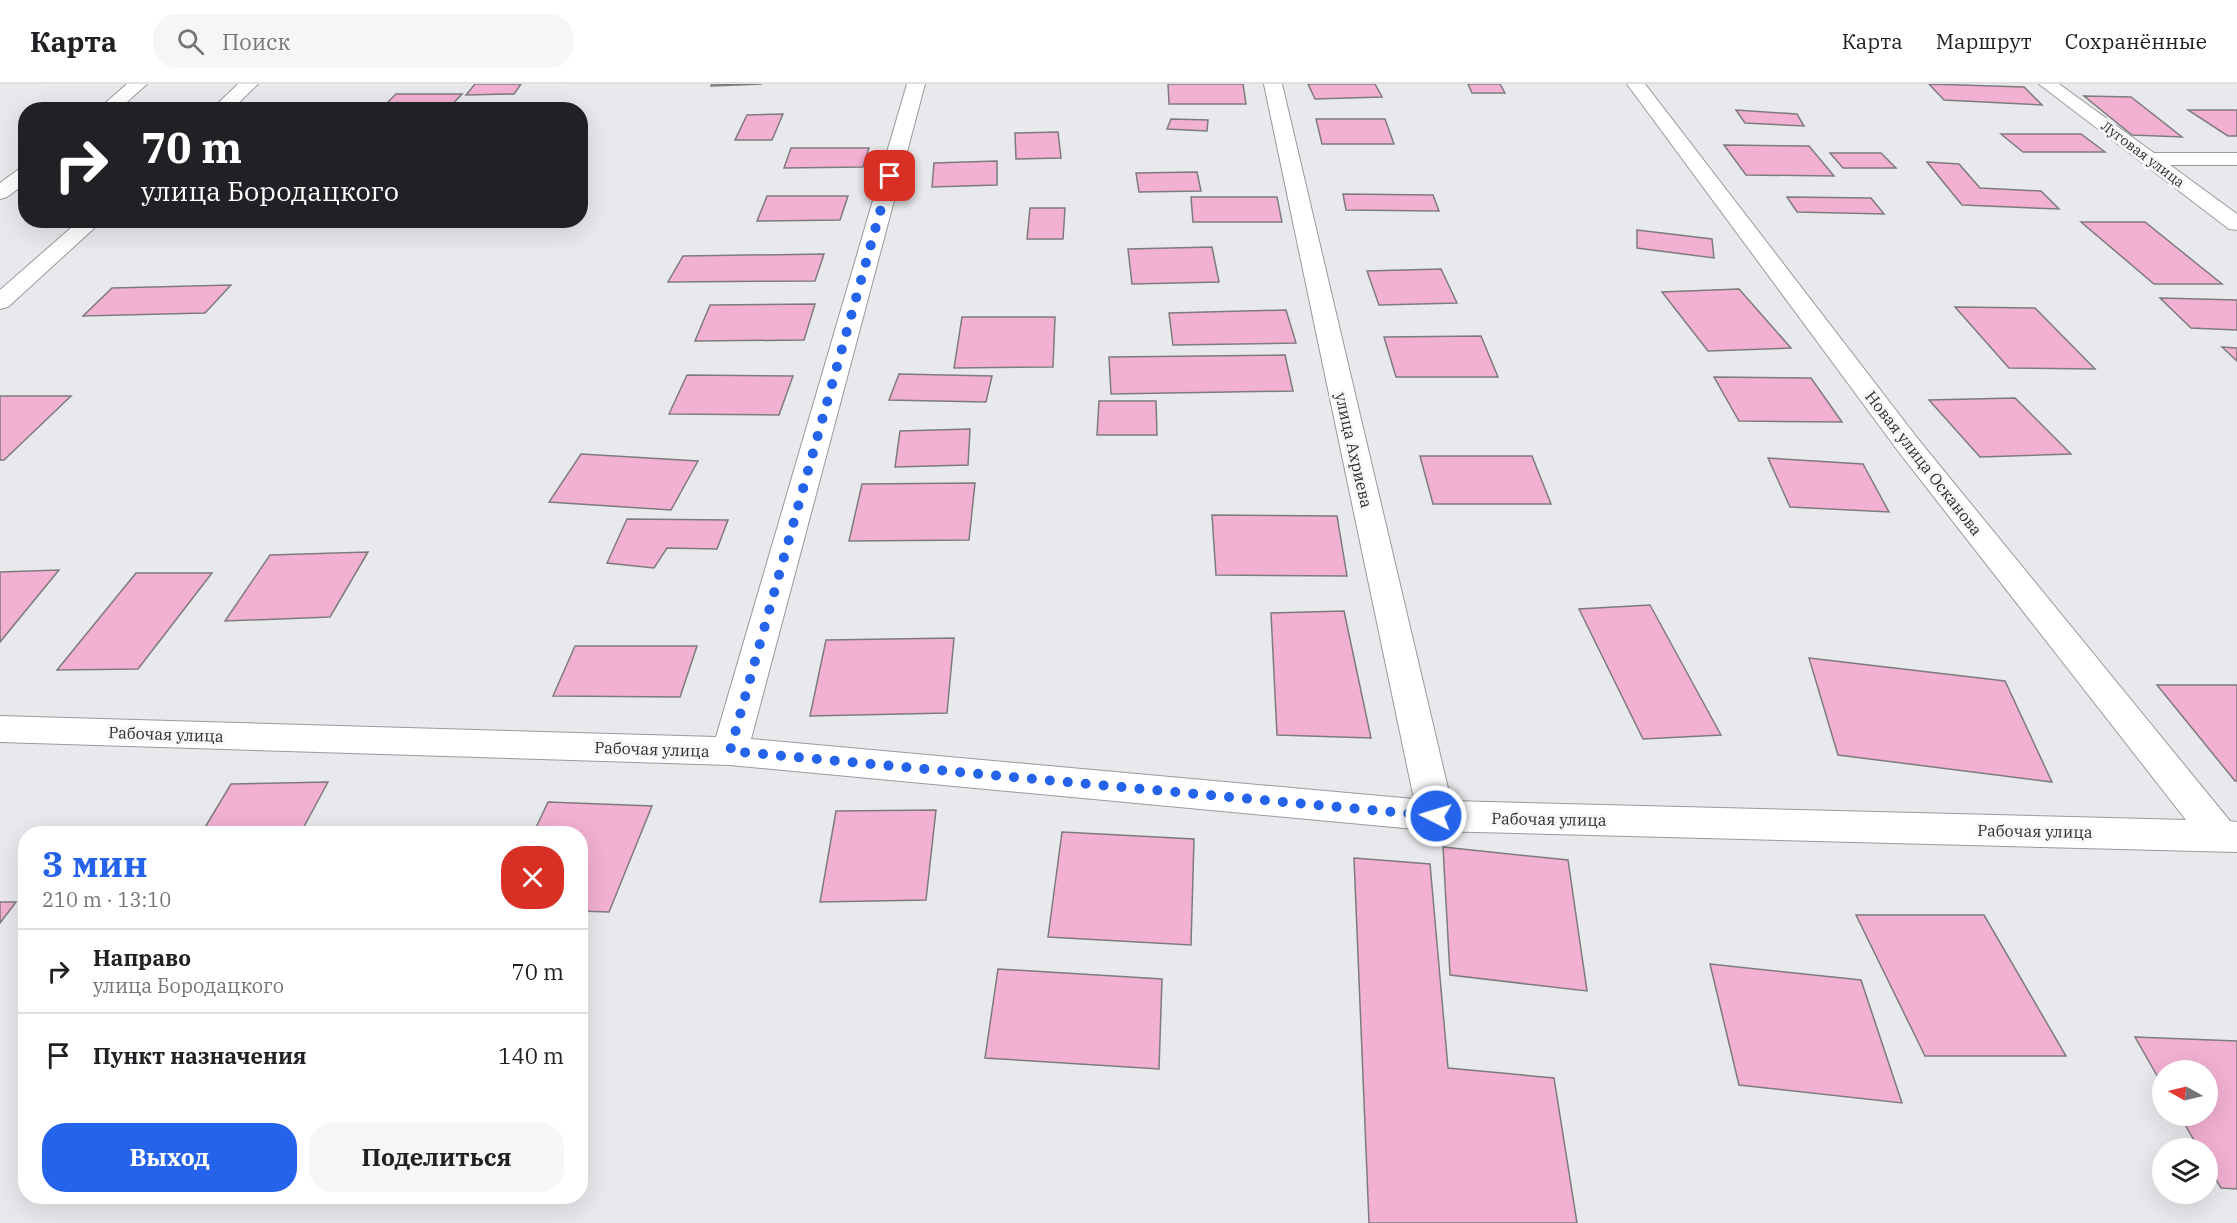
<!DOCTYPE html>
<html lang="ru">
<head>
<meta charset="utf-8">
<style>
  body { margin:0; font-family:"IBM Plex Serif",serif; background:#f6f6f6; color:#202124; height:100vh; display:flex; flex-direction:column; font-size:22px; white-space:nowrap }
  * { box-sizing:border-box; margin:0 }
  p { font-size:20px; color:#757577 }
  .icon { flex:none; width:33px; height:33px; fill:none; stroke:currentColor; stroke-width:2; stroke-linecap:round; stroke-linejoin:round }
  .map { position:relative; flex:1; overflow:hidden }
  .side { position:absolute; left:18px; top:742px; width:570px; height:378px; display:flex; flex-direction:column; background:#fff; border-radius:24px; box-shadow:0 6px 24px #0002 }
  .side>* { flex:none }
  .top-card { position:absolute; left:18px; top:18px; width:570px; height:126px; border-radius:24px; box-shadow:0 6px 24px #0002; background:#202124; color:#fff; overflow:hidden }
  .needle { width:39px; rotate:278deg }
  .buttons { position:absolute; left:2152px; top:976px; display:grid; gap:12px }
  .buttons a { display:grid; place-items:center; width:66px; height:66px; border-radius:50%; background:#fff; box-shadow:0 6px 24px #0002; font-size:30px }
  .pin { position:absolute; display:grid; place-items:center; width:51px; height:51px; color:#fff; margin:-26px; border-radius:12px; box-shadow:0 3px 9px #0006 }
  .me { position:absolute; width:66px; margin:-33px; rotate:275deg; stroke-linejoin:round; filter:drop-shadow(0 0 4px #0008) }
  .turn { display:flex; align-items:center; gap:21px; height:126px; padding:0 24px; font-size:27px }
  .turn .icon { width:78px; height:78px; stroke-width:2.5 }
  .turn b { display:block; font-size:42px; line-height:51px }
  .round { display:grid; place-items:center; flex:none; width:63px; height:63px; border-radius:24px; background:#f6f6f6 }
  .head { display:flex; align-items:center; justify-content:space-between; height:102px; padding:0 24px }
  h1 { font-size:36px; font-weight:700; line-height:45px; color:#2563eb }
  .cta { display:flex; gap:12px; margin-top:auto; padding:12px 24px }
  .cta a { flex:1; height:69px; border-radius:24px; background:#2563eb; color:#fff; font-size:24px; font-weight:700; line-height:69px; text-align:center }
  .cta a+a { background:#f6f6f6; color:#202124 }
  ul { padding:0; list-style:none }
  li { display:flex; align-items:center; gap:18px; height:84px; padding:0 24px; border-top:2px solid #e0e0e0 }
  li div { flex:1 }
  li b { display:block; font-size:22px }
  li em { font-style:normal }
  header { display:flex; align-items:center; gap:36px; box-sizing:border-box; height:84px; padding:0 30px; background:#fff; border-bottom:2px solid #e0e0e0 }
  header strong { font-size:28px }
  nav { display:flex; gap:33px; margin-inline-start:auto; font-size:21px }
  .search { width:420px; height:54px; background:#f6f6f6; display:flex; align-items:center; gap:15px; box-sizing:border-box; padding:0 21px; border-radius:24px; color:#757577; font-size:22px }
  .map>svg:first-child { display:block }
</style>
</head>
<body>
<header>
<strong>Карта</strong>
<div class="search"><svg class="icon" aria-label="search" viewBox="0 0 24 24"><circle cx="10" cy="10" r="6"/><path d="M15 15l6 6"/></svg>Поиск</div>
<nav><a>Карта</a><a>Маршрут</a><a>Сохранённые</a></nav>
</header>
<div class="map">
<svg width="2237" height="1139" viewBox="0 0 2237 1139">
  <rect width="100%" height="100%" fill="#e8e9ec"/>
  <path fill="#f2b0d2" stroke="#7e7b7d" stroke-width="1.5" d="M475 0H521L514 10 466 11Z
    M712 0H762L711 2Z
    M1168 0H1243L1246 20H1169Z
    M1308 0H1375L1382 13 1315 15Z
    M1468 0H1500L1505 9H1472Z
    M1929 0 2024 3 2042 21 1944 16Z
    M396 10H462L447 26H380Z
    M2084 12 2131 13 2182 53 2132 51Z
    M1736 26 1797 30 1804 42 1745 39Z
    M2188 26H2237V52H2228Z
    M783 30 772 56H735L747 31Z
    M1171 35 1208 36 1207 47 1167 45Z
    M1316 35H1385L1394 60H1322Z
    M1058 48 1061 74 1016 75 1015 49Z
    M2001 50H2081L2105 68H2023Z
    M1724 61 1809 62 1834 92 1746 91Z
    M791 64H869L863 83 784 84Z
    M1830 69H1881L1896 84H1843Z
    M997 77V101L932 103 934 79Z
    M1927 78 1959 80 1980 104 2041 107 2059 125 1962 121Z
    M1197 88 1201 107 1139 108 1136 89Z
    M1343 110 1433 111 1439 127 1346 126Z
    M767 112H848L840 136 757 137Z
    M1191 113H1277L1282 138H1193Z
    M1787 113 1871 114 1884 130 1797 128Z
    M1030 124H1065L1063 155H1027Z
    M2081 138H2145L2222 200H2154Z
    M1637 146 1712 155 1714 174 1637 164Z
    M1212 163 1219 198 1132 200 1128 165Z
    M824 170 815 197 668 198 683 172Z
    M1441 185 1457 219 1379 221 1367 187Z
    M231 201 205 229 83 232 112 204Z
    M1739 205 1791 264 1708 267 1662 208Z
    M2160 214 2237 216V246L2191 244Z
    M815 220 804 256 695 257 710 221Z
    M1955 223 2035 224 2095 285 2009 284Z
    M1286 226 1296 259 1173 261 1169 229Z
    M962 233H1055L1053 283 954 284Z
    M1481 252 1498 293H1396L1384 253Z
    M2222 263 2237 264V277Z
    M1285 271 1293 307 1111 310 1109 273Z
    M899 290 992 292 986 318 889 316Z
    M687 291 793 292 779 331 669 330Z
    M1714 293 1811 294 1842 338 1739 337Z
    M0 312H71L4 376H0Z
    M2015 314 2071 370 1980 373 1929 316Z
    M1099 317H1156L1157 351H1097Z
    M970 345 968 381 895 383 900 347Z
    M581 370 698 377 671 426 549 418Z
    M1420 372H1532L1551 420H1433Z
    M1768 374 1863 380 1889 428 1790 423Z
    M975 399 969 456 849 457 862 400Z
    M1212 431 1337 432 1347 492 1216 491Z
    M627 435 728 436 717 465 667 464 654 484 607 479Z
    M368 468 330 533 225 537 270 471Z
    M59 486 0 558V488Z
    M136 489H212L138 585 57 586Z
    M1650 521 1721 651 1643 655 1579 525Z
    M1344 527 1371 654 1277 651 1271 529Z
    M954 554 947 629 810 632 826 556Z
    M575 562H697L680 613 553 612Z
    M1809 574 2005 597 2052 698 1838 671Z
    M2157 601H2237V697H2235Z
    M328 698 300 750H201L231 700Z
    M548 718 652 722 609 828 580 827V750H533Z
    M936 726 926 816 820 818 836 727Z
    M1062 748 1194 755 1191 861 1048 853Z
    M1443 763 1568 776 1587 907 1450 891Z
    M1354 774 1430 780 1448 984 1554 994 1577 1139H1369Z
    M0 818H16L0 839Z
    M1856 831H1984L2066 972H1925Z
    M1710 880 1861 896 1902 1019 1739 1001Z
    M998 885 1162 895 1159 985 985 974Z
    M2135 953 2237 957V1105L2221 1104 2208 1082V1065H2199L2180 1032H2208V987H2163V1002Z"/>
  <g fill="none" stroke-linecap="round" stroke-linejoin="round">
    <defs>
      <path id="minor" d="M127 0H147L118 26H97Z
        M238 0H258L231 26H211Z
        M907 0H925L751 655 1414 715 1264 0H1282L1451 717 2186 736 1898 367 1627 0H1645L1918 355 2230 737 2237 738V768L1436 747 730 681 0 658V632L716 653Z
        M2039 0H2059L2154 69H2237V81H2170L2237 130V146L2229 145Z
        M26 83V99L7 113 0 115V99L19 85Z
        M80 136H103L8 223 0 225V206Z"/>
    </defs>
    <use href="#minor" stroke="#999a9c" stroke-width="2"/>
    <use href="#minor" fill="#fff" fill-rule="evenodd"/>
  </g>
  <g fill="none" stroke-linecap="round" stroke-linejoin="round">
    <path stroke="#2563eb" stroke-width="10" stroke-dasharray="0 18" d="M890 92 730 667 1436 732"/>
  </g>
  <g text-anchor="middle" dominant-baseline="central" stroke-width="6" stroke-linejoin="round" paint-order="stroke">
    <g font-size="14" fill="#2d2e2f" stroke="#f6f7f9">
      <text transform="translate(2143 70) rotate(37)">Луговая улица</text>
    </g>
    <g font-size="16" fill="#2d2e2f" stroke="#f6f7f9">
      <text transform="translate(1354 366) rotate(77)">улица Ахриева</text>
      <text transform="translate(1924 379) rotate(52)">Новая улица Осканова</text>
      <text transform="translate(166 650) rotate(2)">Рабочая улица</text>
      <text transform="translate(652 665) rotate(2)">Рабочая улица</text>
      <text transform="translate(1549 735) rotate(1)">Рабочая улица</text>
      <text transform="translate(2035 747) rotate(1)">Рабочая улица</text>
    </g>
  </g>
</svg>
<div class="buttons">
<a><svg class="needle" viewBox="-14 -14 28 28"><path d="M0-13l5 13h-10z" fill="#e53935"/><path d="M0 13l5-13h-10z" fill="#757577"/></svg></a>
<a><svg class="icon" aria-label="layers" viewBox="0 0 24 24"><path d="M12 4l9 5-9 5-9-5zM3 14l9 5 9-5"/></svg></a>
</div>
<div class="pin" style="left:890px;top:92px;background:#d93025"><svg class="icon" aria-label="arrive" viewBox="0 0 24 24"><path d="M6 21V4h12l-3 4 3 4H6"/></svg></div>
<svg class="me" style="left:1436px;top:732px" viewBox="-20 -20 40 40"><circle r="17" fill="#2563eb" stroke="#fff" stroke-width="3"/><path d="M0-11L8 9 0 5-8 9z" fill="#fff"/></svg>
<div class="top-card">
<div class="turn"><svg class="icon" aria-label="right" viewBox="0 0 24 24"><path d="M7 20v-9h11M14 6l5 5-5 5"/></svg><div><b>70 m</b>улица Бородацкого</div></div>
</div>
<section class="side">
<div class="head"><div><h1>3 мин</h1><p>210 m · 13:10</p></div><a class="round" style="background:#d93025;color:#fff"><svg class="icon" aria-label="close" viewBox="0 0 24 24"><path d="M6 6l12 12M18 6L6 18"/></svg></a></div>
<ul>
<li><svg class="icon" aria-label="right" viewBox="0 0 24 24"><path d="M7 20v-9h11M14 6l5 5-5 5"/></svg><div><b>Направо</b><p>улица Бородацкого</p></div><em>70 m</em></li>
<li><svg class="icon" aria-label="arrive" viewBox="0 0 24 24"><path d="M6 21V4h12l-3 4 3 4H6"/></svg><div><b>Пункт назначения</b></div><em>140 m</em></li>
</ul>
<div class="cta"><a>Выход</a><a>Поделиться</a></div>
</section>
</div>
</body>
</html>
